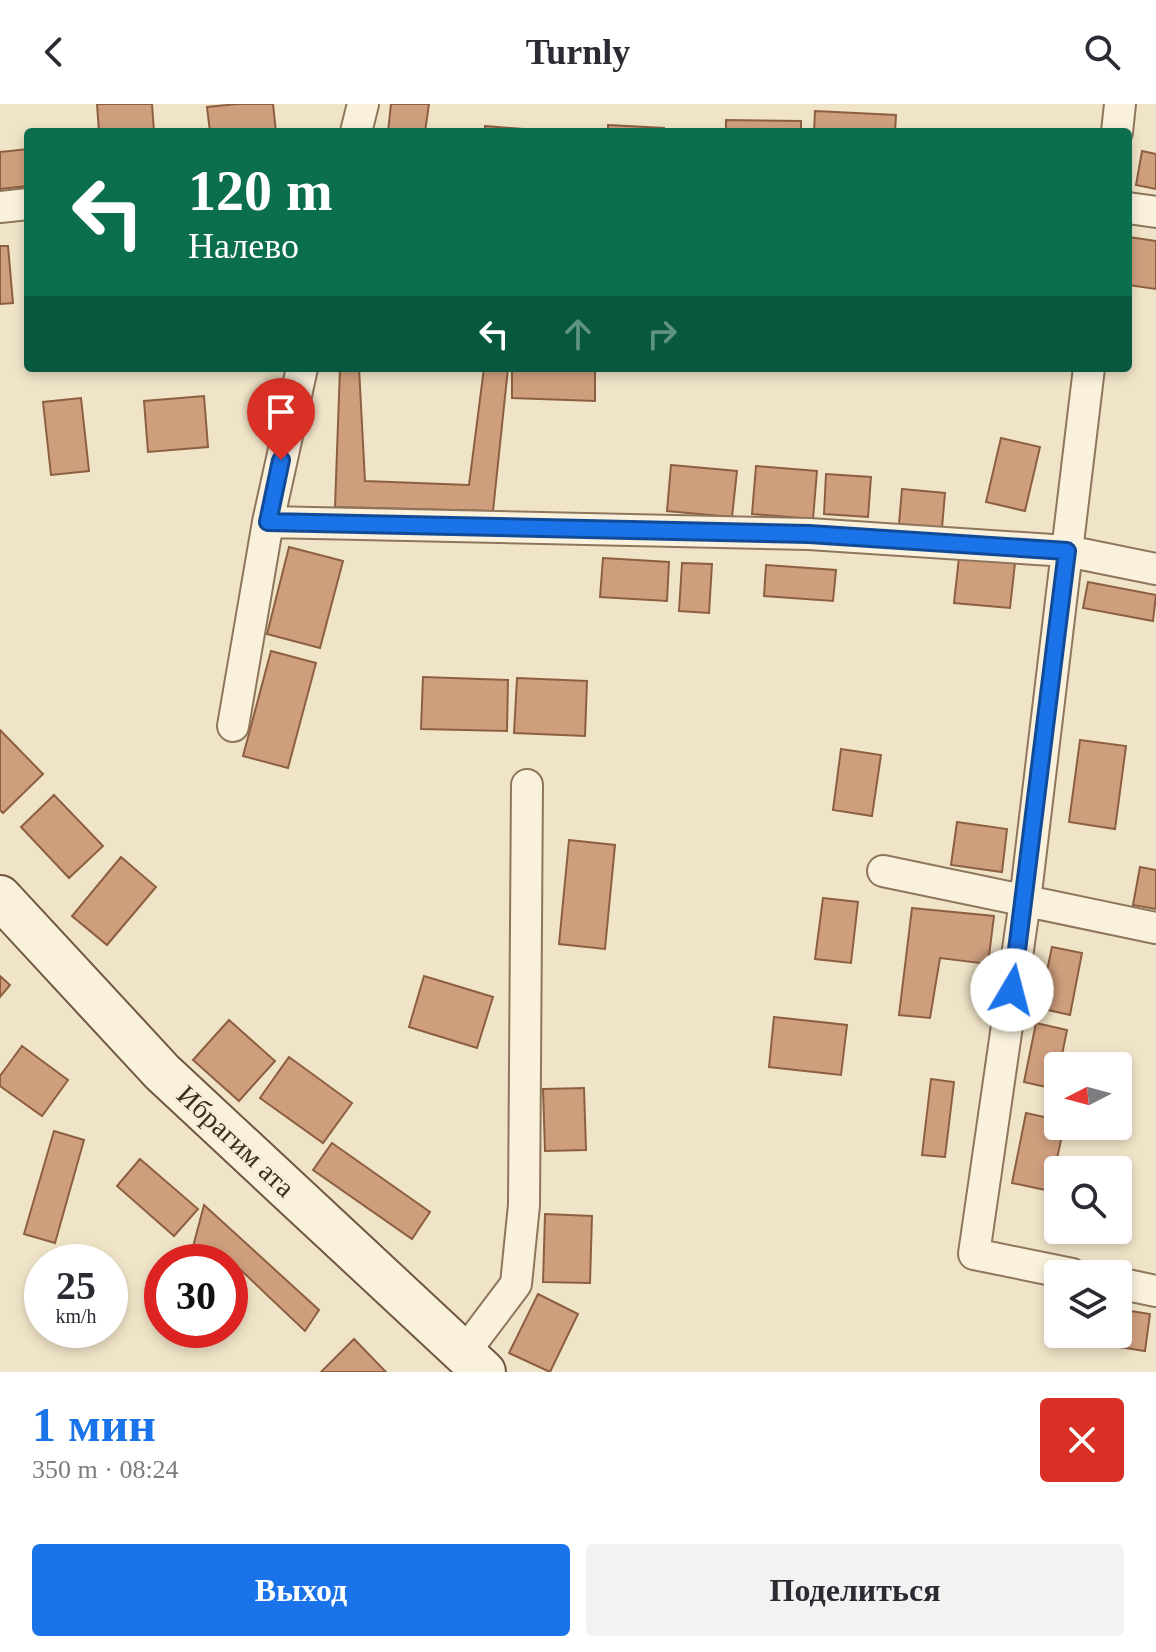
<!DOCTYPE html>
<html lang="ru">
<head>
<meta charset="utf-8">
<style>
  body { margin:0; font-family:Georgia,serif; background:#f2f2f3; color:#2b2b33; height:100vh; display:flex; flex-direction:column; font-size:30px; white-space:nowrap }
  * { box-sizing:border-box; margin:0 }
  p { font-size:26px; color:#7c7c81 }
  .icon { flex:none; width:44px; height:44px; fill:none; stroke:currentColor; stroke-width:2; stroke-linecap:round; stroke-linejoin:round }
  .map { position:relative; height:1268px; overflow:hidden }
  .side { display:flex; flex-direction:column; background:#fff; flex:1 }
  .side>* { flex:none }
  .hud { position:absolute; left:24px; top:24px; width:1108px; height:244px; border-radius:8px; box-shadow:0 4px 12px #0003; background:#0b6e4f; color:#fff; overflow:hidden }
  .needle { width:52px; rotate:264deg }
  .fabs { position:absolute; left:1044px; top:948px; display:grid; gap:16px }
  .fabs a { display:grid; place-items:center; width:88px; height:88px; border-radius:8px; background:#fff; box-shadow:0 4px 12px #0003; font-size:40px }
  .speed { position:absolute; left:24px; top:1140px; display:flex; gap:16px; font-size:40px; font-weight:700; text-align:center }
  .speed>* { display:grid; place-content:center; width:104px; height:104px; border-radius:50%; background:#fff; box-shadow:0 4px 12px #0003; line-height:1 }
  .speed small { font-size:20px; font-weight:400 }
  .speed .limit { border:12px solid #d22; background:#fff; color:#111 }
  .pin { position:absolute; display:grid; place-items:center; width:68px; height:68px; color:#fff; margin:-82px -34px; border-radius:50% 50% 50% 0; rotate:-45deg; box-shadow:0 0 8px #0007 }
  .pin .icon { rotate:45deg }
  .me { position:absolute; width:88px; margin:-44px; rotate:8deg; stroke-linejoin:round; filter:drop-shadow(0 0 6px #0008) }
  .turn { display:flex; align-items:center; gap:28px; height:168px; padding:0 32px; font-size:36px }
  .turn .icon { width:104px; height:104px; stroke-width:2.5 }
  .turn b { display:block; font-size:56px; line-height:68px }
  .lanes { display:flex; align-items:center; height:76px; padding:0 32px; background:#0003; justify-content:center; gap:40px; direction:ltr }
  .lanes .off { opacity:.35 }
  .round { display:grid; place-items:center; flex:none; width:84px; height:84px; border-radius:8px; background:#f2f2f3 }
  .head { display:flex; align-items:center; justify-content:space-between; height:136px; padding:0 32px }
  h1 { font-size:48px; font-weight:600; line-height:60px; color:#1a73e8 }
  .action { display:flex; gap:16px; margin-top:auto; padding:16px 32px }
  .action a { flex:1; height:92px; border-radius:8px; background:#1a73e8; color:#fff; font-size:32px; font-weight:600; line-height:92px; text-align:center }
  .action a+a { background:#f2f2f3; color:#2b2b33 }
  header { display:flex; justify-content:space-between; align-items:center; height:104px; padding:0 32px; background:#fff; font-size:36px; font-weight:600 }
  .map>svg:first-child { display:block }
</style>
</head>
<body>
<header><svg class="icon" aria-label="back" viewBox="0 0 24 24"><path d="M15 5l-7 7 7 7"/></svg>Turnly<svg class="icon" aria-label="search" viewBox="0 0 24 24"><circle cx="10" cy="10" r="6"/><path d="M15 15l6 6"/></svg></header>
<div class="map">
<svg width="1156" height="1268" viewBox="0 0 1156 1268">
  <rect width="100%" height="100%" fill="#f0e4c8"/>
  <path fill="#cf9f7d" stroke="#8d5f41" stroke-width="2" d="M97 0H152L154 28H99Z
    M237 0H273L276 28H210L207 3Z
    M391 0H429L425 28H388Z
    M815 7 896 11 895 28H814Z
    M726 16 801 17V28H726Z
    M608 21 664 24V28H608Z
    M485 22 559 28H485Z
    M28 45V82L0 85V48Z
    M1142 47 1156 50V85L1136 81Z
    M1129 133 1156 137V185L1128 181Z
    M0 142H8L13 199 0 200Z
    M340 264H359L365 377 469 381 484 264H508L493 407 335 403Z
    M512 264H595V297L512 294Z
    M204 292 208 343 148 348 144 297Z
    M81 294 89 367 51 371 43 298Z
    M1001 334 1040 343 1025 407 986 398Z
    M671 361 737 367 732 413 667 407Z
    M756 362 817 367 813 415 752 410Z
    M826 370 871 373 868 413 824 410Z
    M902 385 945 389 942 424 899 420Z
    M289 443 343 457 320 544 267 530Z
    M959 453 1015 459 1010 504 954 499Z
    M603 454 669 458 667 497 600 493Z
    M682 459 712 460 709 509 679 507Z
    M766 461 836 466 833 497 764 492Z
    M1088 478 1156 491 1153 517 1083 504Z
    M271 547 316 559 288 664 243 652Z
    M423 573 508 576 507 627 421 625Z
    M517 574 587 577 585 632 514 629Z
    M0 626 43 670 3 709 0 706Z
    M1080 636 1126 642 1115 725 1069 718Z
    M841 645 881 651 872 712 833 706Z
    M54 691 103 742 69 774 21 723Z
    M957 718 1007 725 1002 768 951 761Z
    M569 736 615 741 605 845 559 840Z
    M121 753 156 783 107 841 72 812Z
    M1140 763 1156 766V805L1133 801Z
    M823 794 858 798 851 859 815 855Z
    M912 804 994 812 988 860 940 854 930 914 899 911Z
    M1052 843 1082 849 1070 911 1039 904Z
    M0 872 10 881 0 893Z
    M424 872 493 893 477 944 409 923Z
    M774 913 847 921 841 971 769 963Z
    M229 916 275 957 239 997 193 956Z
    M1036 919 1067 926 1055 985 1024 978Z
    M22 942 68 976 42 1012 0 982V972Z
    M289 953 352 999 323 1039 260 994Z
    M931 975 954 978 945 1053 922 1051Z
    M584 984 586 1046 545 1047 543 985Z
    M1026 1009 1058 1016V1022H1064L1050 1087 1012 1079Z
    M54 1027 84 1036 55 1139 24 1130Z
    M332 1039 430 1108 412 1135 313 1066Z
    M140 1055 198 1105 174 1132 117 1082Z
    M204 1101 319 1206 305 1227 225 1151 223 1158H189Z
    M545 1110 592 1112 590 1179 543 1178Z
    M538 1190 578 1210 550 1268 509 1249Z
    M1118 1205 1150 1210 1145 1247 1106 1241 1108 1230H1118Z
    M354 1235 386 1268H321Z"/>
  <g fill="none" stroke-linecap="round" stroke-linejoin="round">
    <defs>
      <path id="street" d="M356 28 363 0
        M1117 28 1120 0
        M0 103 28 100
        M1128 104 1156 108
        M268 418 809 430 1067 447 1156 465
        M233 622 268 418 302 264
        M883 767 1156 824
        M1072 1170 974 1150 1025 797 1089 264
        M1118 1179 1156 1187
        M464 1249 516 1180 524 1101 527 681"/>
      <path id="secondary" d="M0 793 162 968 484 1268"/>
    </defs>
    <use href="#street" stroke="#8d765c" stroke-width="34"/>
    <use href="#secondary" stroke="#6f573f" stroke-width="46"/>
    <use href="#street" stroke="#faf1dc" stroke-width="30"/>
    <use href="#secondary" stroke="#faf1dc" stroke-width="42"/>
  </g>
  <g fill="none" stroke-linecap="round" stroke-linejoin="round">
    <defs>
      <path id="route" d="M281 356 268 418 809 430 1067 447 1012 886"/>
    </defs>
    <use href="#route" stroke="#114b97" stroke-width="20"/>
    <use href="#route" stroke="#1a73e8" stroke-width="14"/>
  </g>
  <g text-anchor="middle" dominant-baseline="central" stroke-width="6" stroke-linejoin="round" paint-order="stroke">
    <g font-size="28" fill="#3d2e20" stroke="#f7eed8">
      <text transform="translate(236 1037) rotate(43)">Ибрагим ата</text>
    </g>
  </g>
</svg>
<div class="fabs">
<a><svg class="needle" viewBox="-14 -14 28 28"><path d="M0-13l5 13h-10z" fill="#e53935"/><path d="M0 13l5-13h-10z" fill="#7c7c81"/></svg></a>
<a><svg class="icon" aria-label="search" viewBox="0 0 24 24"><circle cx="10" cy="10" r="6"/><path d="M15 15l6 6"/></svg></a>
<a><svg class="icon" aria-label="layers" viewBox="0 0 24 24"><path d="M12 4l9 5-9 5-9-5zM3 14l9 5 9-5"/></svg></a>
</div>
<div class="speed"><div>25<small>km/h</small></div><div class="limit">30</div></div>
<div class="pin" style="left:281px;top:356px;background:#d93025"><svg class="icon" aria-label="arrive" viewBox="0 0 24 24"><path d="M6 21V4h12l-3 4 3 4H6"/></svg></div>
<svg class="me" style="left:1012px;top:886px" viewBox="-20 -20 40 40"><circle r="19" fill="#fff"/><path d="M0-13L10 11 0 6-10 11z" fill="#1a73e8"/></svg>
<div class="hud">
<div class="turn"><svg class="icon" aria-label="left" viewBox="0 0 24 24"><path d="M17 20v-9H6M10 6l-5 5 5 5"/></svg><div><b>120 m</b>Налево</div></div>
<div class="lanes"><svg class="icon" aria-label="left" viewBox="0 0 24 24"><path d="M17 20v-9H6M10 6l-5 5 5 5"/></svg><svg class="icon off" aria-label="ahead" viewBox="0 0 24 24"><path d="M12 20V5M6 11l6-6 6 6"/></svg><svg class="icon off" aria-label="right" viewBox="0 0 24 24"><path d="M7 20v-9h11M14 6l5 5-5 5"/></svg></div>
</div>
</div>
<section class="side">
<div class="head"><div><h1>1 мин</h1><p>350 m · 08:24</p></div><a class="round" style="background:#d93025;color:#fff"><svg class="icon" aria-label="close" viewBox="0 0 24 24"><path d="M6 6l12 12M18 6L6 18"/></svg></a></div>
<div class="action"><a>Выход</a><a>Поделиться</a></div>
</section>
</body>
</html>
